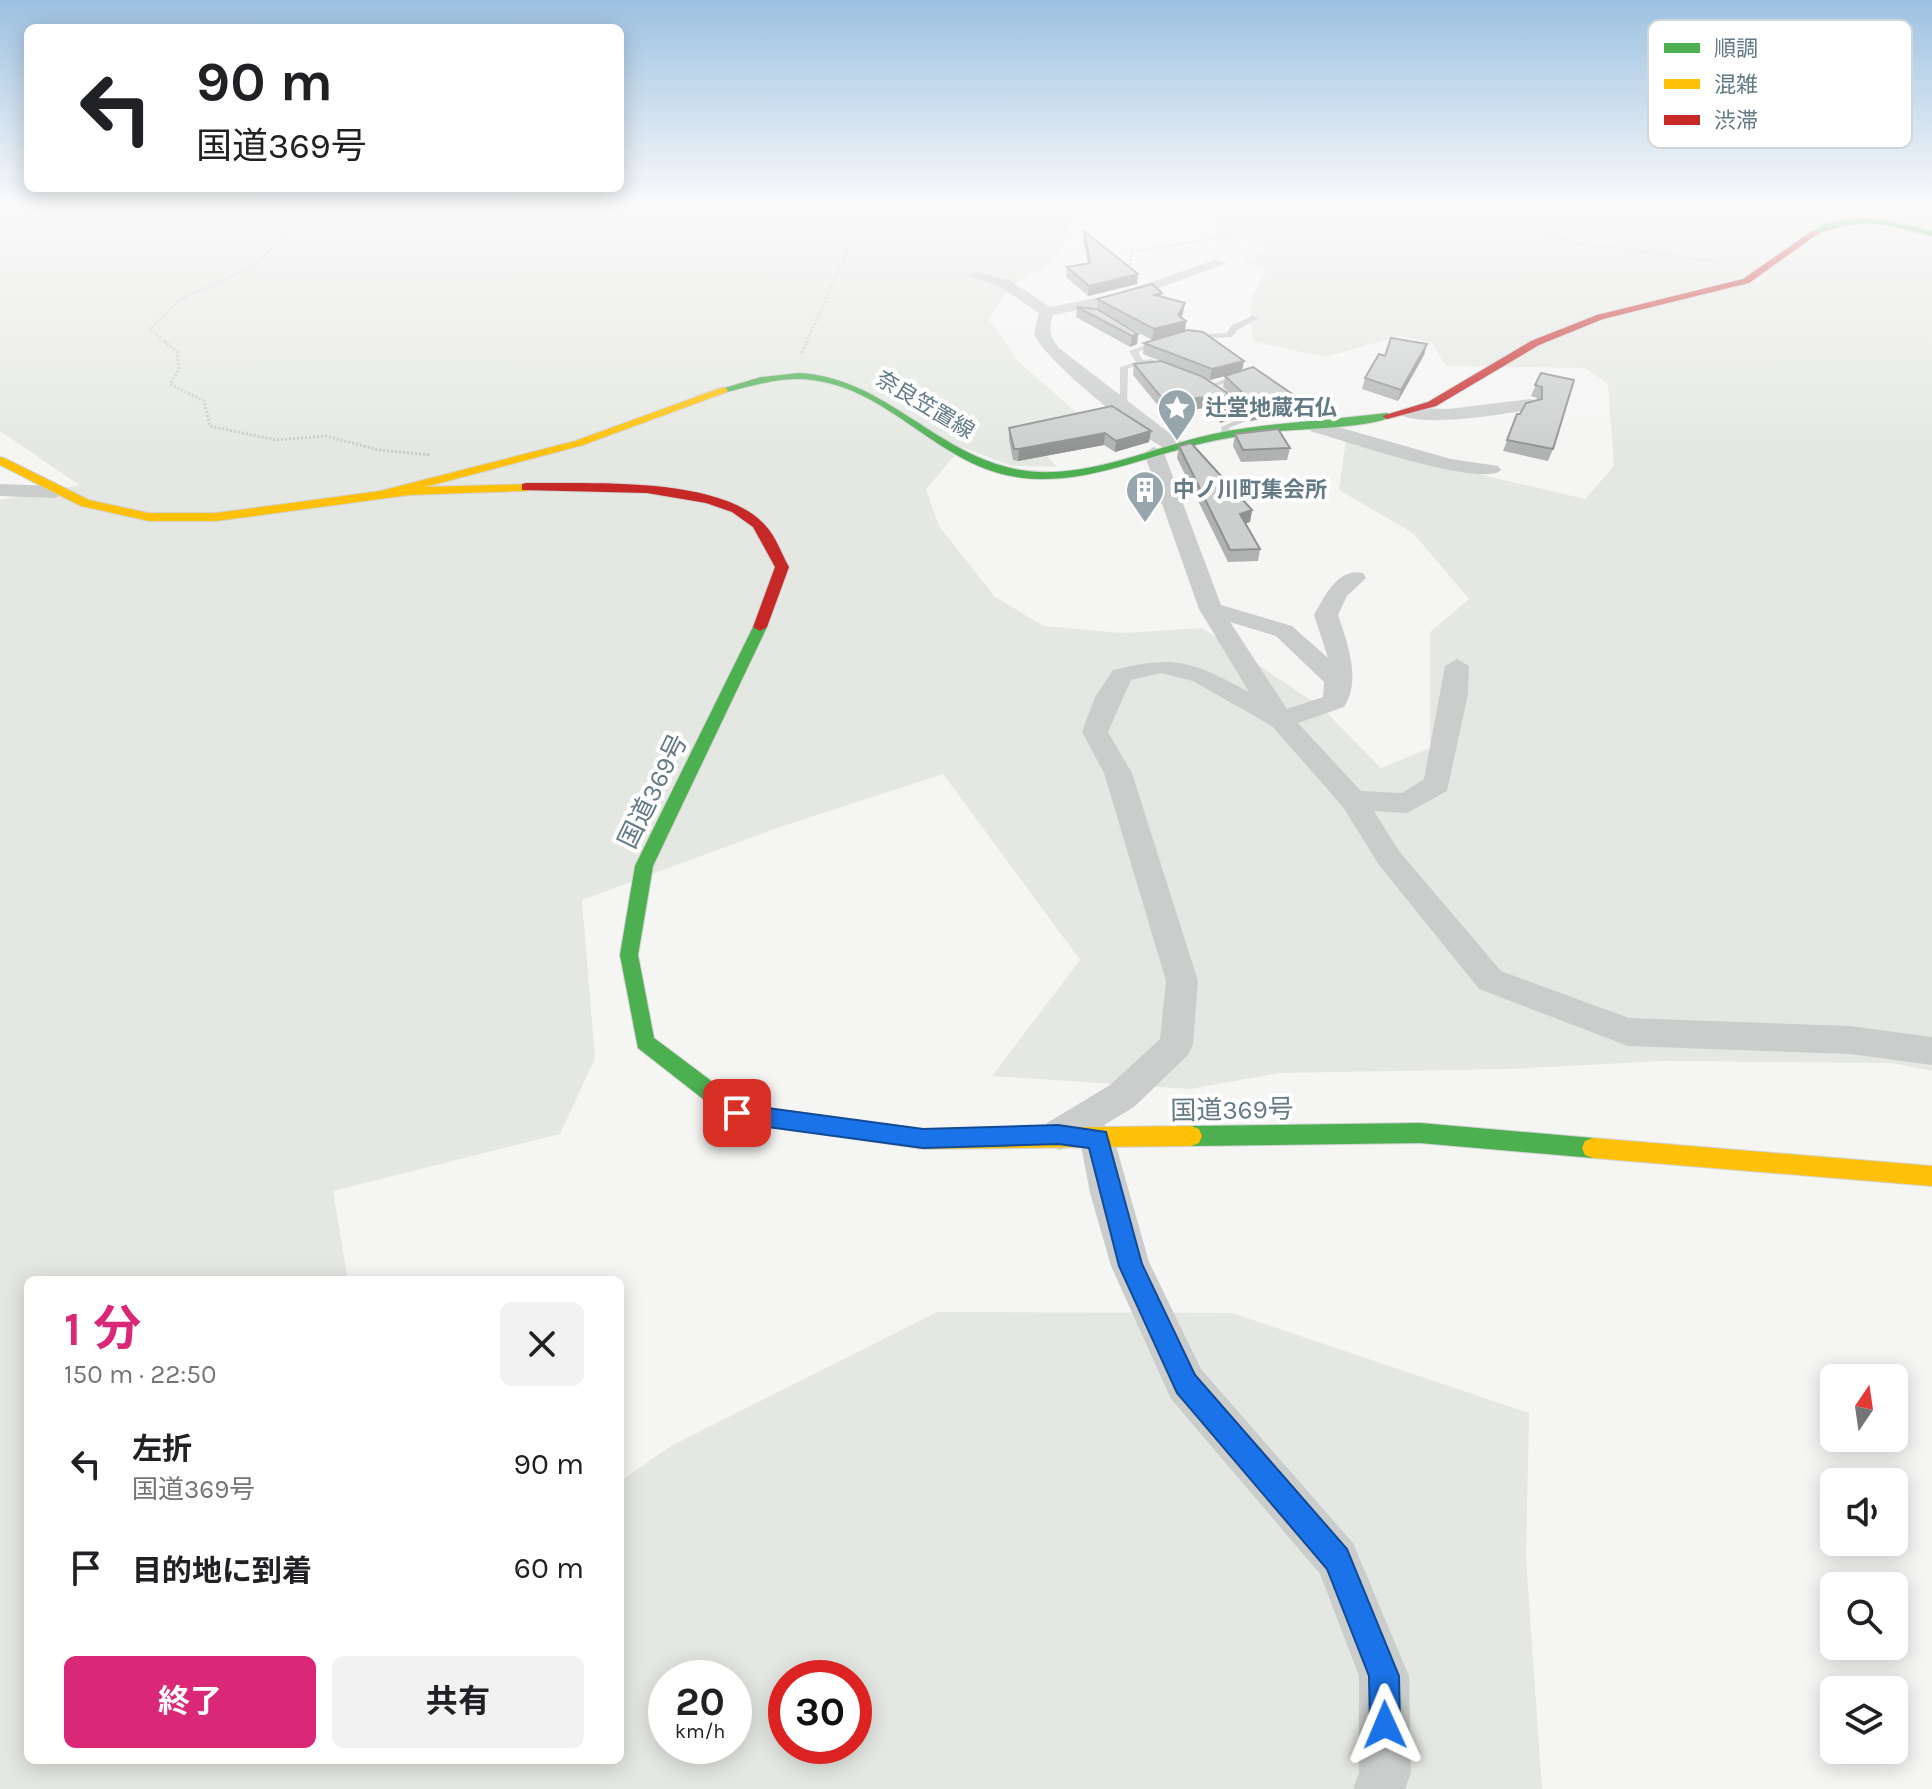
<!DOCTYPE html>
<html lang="ja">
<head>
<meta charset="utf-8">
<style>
  body { margin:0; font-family:Karla,"Noto Sans JP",sans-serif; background:#f2f2f2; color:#202124; height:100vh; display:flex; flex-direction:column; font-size:30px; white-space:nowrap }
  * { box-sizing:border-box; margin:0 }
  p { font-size:26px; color:#757577 }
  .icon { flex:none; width:44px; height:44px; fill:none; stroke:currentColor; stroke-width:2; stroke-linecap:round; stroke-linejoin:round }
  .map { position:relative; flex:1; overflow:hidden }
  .drawer { position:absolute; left:24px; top:1276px; width:600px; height:488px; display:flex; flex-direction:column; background:#fff; border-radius:12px; box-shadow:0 4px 20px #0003 }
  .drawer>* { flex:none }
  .hud { position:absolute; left:24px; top:24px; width:600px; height:168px; border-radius:12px; box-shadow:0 4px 20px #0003; background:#fff; color:#202124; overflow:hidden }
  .needle { width:52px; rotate:13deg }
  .buttons { position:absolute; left:1820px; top:1364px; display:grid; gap:16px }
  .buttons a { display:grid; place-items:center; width:88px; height:88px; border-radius:12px; background:#fff; box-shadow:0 4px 20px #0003; font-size:40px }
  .speed { position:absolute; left:648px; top:1660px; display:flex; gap:16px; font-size:40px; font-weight:700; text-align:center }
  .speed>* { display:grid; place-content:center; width:104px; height:104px; border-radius:50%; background:#fff; box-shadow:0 4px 20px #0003; line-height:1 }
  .speed small { font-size:20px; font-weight:400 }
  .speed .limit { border:12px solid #d22; background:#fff; color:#111 }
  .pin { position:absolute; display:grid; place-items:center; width:68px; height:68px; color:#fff; margin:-34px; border-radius:16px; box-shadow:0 4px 12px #0006 }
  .me { position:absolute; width:88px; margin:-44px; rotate:359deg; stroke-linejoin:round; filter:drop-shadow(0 0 6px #0008) }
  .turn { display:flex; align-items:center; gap:28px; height:168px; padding:0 40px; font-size:36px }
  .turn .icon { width:104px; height:104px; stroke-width:2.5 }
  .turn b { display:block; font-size:56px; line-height:68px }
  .round { display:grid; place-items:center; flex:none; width:84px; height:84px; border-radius:12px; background:#f2f2f2 }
  .overview { display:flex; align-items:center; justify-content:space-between; height:136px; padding:0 40px }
  h1 { font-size:48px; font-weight:700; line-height:60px; color:#db2777 }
  .action { display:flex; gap:16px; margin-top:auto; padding:16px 40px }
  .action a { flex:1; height:92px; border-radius:12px; background:#db2777; color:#fff; font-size:32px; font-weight:700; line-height:92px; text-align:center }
  .action a+a { background:#f2f2f2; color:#202124 }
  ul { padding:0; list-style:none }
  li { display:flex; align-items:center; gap:24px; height:104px; padding:0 40px }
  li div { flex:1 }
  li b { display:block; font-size:30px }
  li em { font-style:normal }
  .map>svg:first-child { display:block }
</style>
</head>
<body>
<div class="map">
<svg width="1932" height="1789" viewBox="0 0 1932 1789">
  <rect width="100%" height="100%" fill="#f5f5f4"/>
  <path fill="#e5e8e2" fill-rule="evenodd" d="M0 204H872L870 211 891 204H1118L1068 225C1060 274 1050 259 1016 283 1005 291 997 308 989 319L1018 361 1079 415 1024 431 1057 467 1012 466 962 447 926 489 939 526 995 597 1044 626 1122 633 1202 628 1320 706 1381 768 1430 748V632L1469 599 1413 533 1339 490 1346 440 1393 446 1482 475 1585 499 1614 466 1608 384 1585 368 1446 366 1431 342 1399 336 1326 357 1254 342C1248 314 1249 295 1267 271L1242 261 1265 252 1252 239 1220 242 1214 233 1218 218 1166 204H1932V1071L1892 1063 1664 1061 1511 1069 1279 1073 1190 1089 992 1076 1080 960 943 774 774 829 582 900 595 1058 560 1134 333 1191 348 1280H28V1760H620V1481L671 1446 937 1312 1232 1313 1529 1413 1526 1558 1542 1789H0V500L79 485 0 431ZM666 1678H734V1746H666ZM786 1678H854V1746H786Z"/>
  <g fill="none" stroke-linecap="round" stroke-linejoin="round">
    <path fill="#cbd5d7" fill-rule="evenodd" d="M1483 204H1487L1485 214 1500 227V229H1496L1481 214Z"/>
    <defs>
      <path id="fast" d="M1857 218 1888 221 1932 231V236C1882 224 1864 216 1815 235L1811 233 1825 224Z
        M799 373C879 377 929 445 1003 466 1076 488 1152 445 1223 432 1277 422 1333 420 1387 413L1392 416C1374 428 1294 429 1267 432 1239 436 1211 440 1184 448 1122 465 1060 492 995 472 930 452 882 388 812 380 782 376 752 386 723 393L718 390 761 377Z
        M760 623 767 627 653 866 638 955 654 1038 742 1104 797 1113 800 1120 797 1127 789 1129 730 1120 638 1048 620 955 635 866 753 627Z
        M1420 1123 1593 1138 1601 1141 1604 1148 1601 1155 1593 1158 1420 1143 1191 1146 1183 1143 1180 1136 1183 1129 1191 1126Z"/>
      <path id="slow" d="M723 387 728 390 727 392 583 445 425 487 530 484V490L526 491 410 495 216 521H149L81 506 0 465V457L4 458 89 500 149 513H216L380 491 575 441Z
        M789 1111 923 1129 1191 1126 1199 1129 1202 1136 1199 1143 1191 1146 923 1149 789 1129 781 1127 778 1120 781 1113Z
        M1593 1138 1932 1166V1186L1593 1158 1585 1155 1582 1148 1585 1141Z"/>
      <path id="jam" d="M1812 231 1819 233 1749 283 1603 319 1539 345 1436 406 1387 419 1382 416 1428 402 1531 341 1597 315 1743 279Z
        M526 483C589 484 719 476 764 524 776 536 781 553 789 567L767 627 760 631 753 627 775 567 753 527 732 512 706 503 647 493 522 490V484Z"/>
    </defs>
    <use href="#fast" stroke="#d1d2d2" stroke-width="2"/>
    <use href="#slow" stroke="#d1d2d2" stroke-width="2"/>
    <use href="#jam" stroke="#d1d2d2" stroke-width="2"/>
    <path stroke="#c9cacb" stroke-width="2" stroke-dasharray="2 2" stroke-linecap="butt" d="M1505 204 1501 218 1577 243 1713 261 1717 265
      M277 213C324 211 369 230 413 225 434 223 453 213 472 204
      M1240 220 1264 213 1271 204
      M1130 269 1132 252 1223 237 1243 225 1240 220 1176 204
      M167 343 150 329 178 301 251 267 288 234 287 221 243 204
      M806 343 848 250"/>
    <path stroke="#c9cacb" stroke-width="3" stroke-dasharray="2 2" stroke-linecap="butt" d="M164 341 177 352 179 369 170 384 204 401 210 426 276 440 326 436 379 450 431 455
      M802 353 807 341"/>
    <path fill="#cbcdcd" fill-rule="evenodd" d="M1252 316 1259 318 1237 330 1232 337 1194 339 1190 337 1194 335 1227 333 1231 326Z
      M1159 340 1166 342 1138 352 1143 360 1151 359 1170 368 1166 370 1147 364 1128 368 1127 407 1120 409V367L1136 362 1129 351Z
      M1241 374H1244V378L1212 387 1208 385Z
      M1217 390H1223L1243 408 1246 421 1229 428 1230 436 1226 439 1222 436 1221 427 1237 420 1236 411 1217 394Z"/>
    <path fill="#cbcdcd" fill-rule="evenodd" d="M1215 260 1227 263 1124 301 1053 315C1048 329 1050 337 1059 348L1181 442V450L1174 452C1148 445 1043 359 1034 334L1039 313 999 286 968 276 975 272 1009 280 1050 307 1116 294Z
      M1529 399 1535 400V408C1512 414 1414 429 1398 413L1407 408 1449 409Z
      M1317 421 1451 459 1498 466 1501 470C1483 489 1339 439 1310 431V423Z
      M1154 447 1164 453 1221 605 1292 626 1328 658 1314 615C1324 597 1338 567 1363 573L1366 578 1347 596 1338 615C1347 642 1362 680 1344 707L1298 723 1361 791 1402 793 1424 779 1445 666 1457 659 1469 666 1468 694 1447 791 1407 813 1374 811 1399 851 1501 971 1629 1018 1850 1026 1932 1037V1065L1850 1054 1628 1046 1479 989 1379 865 1343 807 1272 726 1193 681 1161 673 1131 680 1108 732 1132 773 1198 981 1193 1045 1188 1055 1134 1107 1104 1125 1111 1128 1149 1262 1201 1369 1353 1543 1409 1676 1411 1773 1405 1789H1353L1359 1773V1676L1320 1574 1171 1399 1111 1266 1090 1193 1080 1140 1060 1150 1047 1145 1042 1134 1047 1123 1110 1085 1160 1039 1166 981 1104 773 1082 732 1095 697 1113 670C1175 654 1194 662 1249 692L1199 609 1144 453ZM1230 622 1276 636 1324 682 1323 697 1287 709Z
      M0 484 55 486 65 492 55 498 0 496Z"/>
    <use href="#fast" fill="#4caf50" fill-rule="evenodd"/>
    <use href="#slow" fill="#ffc107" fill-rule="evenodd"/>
    <use href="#jam" fill="#c62828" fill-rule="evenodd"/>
  </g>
  <path fill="#b0b2b2" d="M1084 231 1137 284 1088 296 1066 277 1067 267 1088 264 1083 241Z
    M1162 293V297L1183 313 1181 317 1186 321 1185 331 1152 340 1102 312 1138 334 1137 344 1130 347 1076 317 1077 307 1097 309V299Z
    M1144 343 1242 370 1295 409 1263 414V419L1249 421 1240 404 1223 387 1225 376H1226L1210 380 1204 378 1235 407 1233 418 1220 423 1212 407 1164 413 1133 375 1134 364 1163 362 1143 354Z
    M1427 344 1424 355 1398 401 1362 389 1365 378Z
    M1541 373 1553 449 1548 461 1503 451 1517 414H1520L1537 400V398L1531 396Z
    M1112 406 1149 442 1115 452 1104 445 1018 461 1013 460 1009 440V428Z
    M1235 434 1290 448 1287 460 1241 462 1233 446Z
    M1179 446 1252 510 1250 522 1245 523 1260 549 1258 561 1228 562 1177 458Z"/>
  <path fill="#909191" d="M1138 274 1137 284 1088 296 1089 286Z
    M1185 303 1183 313 1179 323 1186 321 1185 331 1152 340 1154 329 1178 315Z
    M1138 334 1137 344 1130 347 1132 336Z
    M1427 344 1424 355 1398 401 1401 390Z
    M1244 361 1242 371 1210 380 1212 369Z
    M1214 396 1212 407 1164 413 1165 402Z
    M1298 398 1295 409 1263 414V419L1249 421 1251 409 1263 404Z
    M1235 407 1233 418 1220 423 1222 411Z
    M1151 431 1149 442 1115 452 1116 441Z
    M1105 433 1104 445 1018 461 1019 449Z
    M1252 510 1250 522 1238 526 1240 514Z"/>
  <path fill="#cdcfcf" stroke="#909191" stroke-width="2" d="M1084 231 1138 274 1089 286 1067 267 1090 263Z
    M1152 284 1162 293 1155 295 1185 303 1178 315 1186 321 1154 329 1097 299Z
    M1077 307 1097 309 1138 334 1132 336Z
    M1188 330 1203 332 1244 361 1212 369 1144 343Z
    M1391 338 1427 344 1401 390 1365 378 1379 354 1385 356Z
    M1161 361 1201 376 1226 392 1235 407 1222 411 1214 396 1165 402 1134 364Z
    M1253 367 1298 398 1263 404 1265 408 1251 409 1242 392 1225 376Z
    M1541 373 1574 380 1553 449 1507 440 1517 414H1520L1526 403 1542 399V387L1535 385Z
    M1112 406 1151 431 1116 441 1105 433 1019 449H1014L1009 428Z
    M1278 429 1290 448 1243 450 1235 434Z
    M1191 443 1252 510 1240 514 1260 549 1230 550 1179 446Z"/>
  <linearGradient id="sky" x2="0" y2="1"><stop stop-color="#9cc1e1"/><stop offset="0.45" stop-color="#fafafa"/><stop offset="1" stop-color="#fafafa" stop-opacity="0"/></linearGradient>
  <rect width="1932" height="454" fill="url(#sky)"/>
  <path fill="#1a73e8" stroke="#114b97" stroke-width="2" d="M737 1104 923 1129 1058 1125 1106 1132 1142 1264 1195 1375 1347 1549 1399 1676 1400 1725 1396 1736 1385 1740 1374 1736 1370 1725 1369 1676 1327 1569 1177 1393 1119 1266 1089 1148 1058 1144 923 1148 737 1123 730 1120 727 1113 730 1107Z"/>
  <defs>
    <symbol id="sight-pin" viewBox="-11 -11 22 30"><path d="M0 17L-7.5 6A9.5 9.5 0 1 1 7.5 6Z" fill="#97a5ac" stroke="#fff"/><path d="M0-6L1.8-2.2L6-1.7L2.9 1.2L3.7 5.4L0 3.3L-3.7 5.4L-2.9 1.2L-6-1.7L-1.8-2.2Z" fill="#fff"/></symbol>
    <symbol id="building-pin" viewBox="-11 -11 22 30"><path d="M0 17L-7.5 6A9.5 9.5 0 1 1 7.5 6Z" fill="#97a5ac" stroke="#fff"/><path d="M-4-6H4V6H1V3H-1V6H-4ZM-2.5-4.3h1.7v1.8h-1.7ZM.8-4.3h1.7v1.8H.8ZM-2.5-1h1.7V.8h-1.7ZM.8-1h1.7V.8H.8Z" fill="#fff"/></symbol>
  </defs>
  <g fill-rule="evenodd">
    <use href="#sight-pin" x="1155" y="386" width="44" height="60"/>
    <use href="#building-pin" x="1123" y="468" width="44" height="60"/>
  </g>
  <g text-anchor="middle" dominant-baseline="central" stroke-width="8" stroke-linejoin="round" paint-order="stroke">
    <g font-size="22" fill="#647a85" stroke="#fff">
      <text transform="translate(925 405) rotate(31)">奈良笠置線</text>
    </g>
    <g font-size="22" font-weight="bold" fill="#647a85" stroke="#fff" text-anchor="start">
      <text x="1205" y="408">辻堂地蔵石仏</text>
      <text x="1173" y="490">中ノ川町集会所</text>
    </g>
    <g font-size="26" fill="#647a85" stroke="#fff">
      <text transform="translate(653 791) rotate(-64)">国道369号</text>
      <text transform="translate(1232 1110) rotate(-1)">国道369号</text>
    </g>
  </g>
  <rect x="1648" y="20" width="264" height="128" rx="12" fill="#fff" stroke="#d0d7da" stroke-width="2"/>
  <rect x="1664" y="43" width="36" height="10" fill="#4caf50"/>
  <rect x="1664" y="79" width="36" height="10" fill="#ffc107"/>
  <rect x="1664" y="115" width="36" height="10" fill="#c62828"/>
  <g font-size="22" fill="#647a85">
    <text x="1714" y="56">順調</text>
    <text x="1714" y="92">混雑</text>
    <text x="1714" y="128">渋滞</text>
  </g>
</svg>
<div class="buttons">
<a><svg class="needle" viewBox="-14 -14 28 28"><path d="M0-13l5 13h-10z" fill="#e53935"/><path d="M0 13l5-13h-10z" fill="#757577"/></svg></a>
<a><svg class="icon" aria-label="sound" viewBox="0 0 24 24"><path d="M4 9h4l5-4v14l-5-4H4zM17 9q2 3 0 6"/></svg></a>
<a><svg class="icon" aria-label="search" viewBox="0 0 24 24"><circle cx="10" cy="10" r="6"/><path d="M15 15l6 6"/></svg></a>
<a><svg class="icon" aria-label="layers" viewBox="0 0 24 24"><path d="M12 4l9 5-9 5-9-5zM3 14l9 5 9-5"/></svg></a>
</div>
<div class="speed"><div>20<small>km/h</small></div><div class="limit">30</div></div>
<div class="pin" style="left:737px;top:1113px;background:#d93025"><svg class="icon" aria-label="arrive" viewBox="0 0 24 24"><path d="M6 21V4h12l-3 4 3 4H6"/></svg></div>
<svg class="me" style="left:1385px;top:1725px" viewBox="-20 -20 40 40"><path d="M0-17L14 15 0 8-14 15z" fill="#1a73e8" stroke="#fff" stroke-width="4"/></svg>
<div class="hud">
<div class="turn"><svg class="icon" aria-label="left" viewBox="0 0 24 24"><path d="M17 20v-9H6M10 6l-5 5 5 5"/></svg><div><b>90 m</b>国道369号</div></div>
</div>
<section class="drawer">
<div class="overview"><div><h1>1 分</h1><p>150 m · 22:50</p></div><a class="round"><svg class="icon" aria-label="close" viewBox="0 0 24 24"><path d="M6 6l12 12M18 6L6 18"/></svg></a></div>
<ul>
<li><svg class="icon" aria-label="left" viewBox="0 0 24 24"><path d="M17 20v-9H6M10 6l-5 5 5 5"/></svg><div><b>左折</b><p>国道369号</p></div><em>90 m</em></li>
<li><svg class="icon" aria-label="arrive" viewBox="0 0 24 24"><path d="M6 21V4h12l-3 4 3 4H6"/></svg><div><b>目的地に到着</b></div><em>60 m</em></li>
</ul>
<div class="action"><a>終了</a><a>共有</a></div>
</section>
</div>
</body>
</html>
